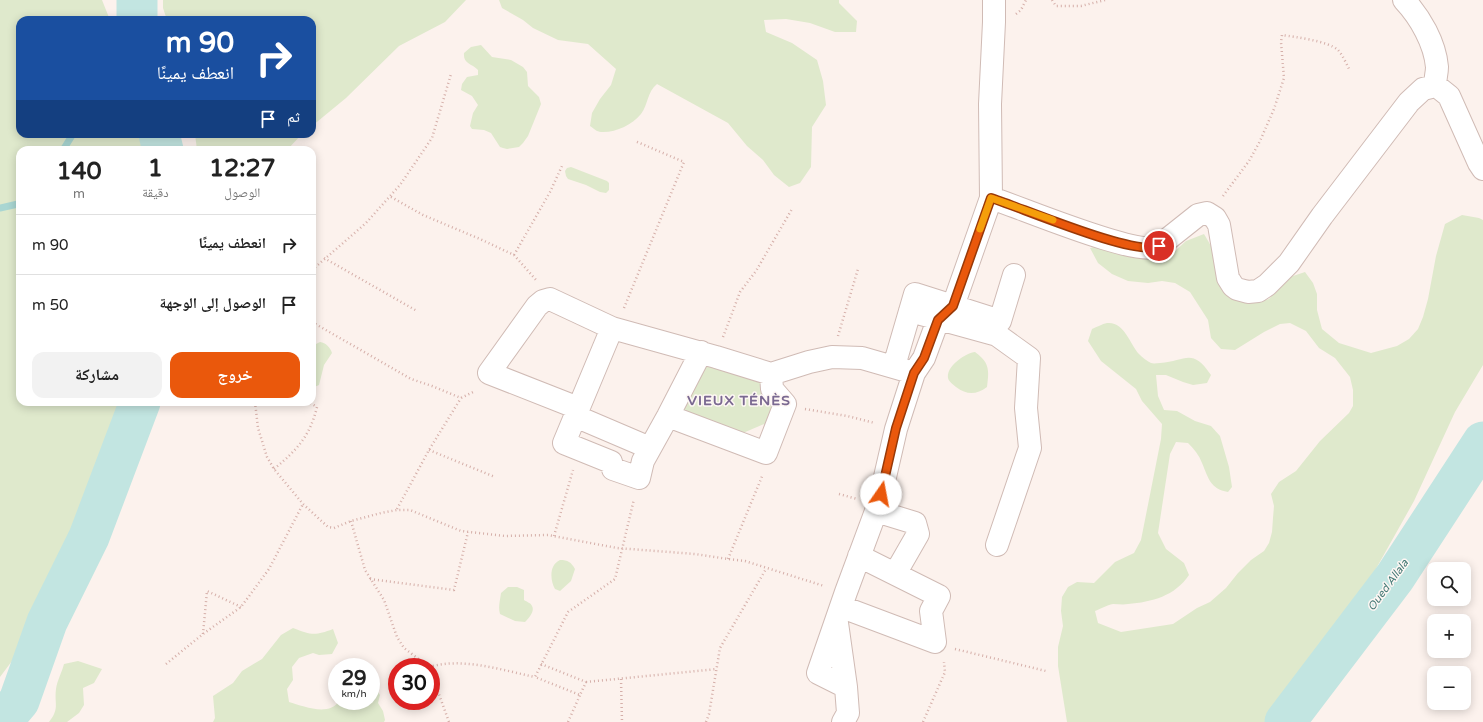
<!DOCTYPE html>
<html lang="ar">
<head>
<meta charset="utf-8">
<style>
  body { margin:0; font-family:"Varela Round","Noto Naskh Arabic",sans-serif; background:#f2f2f2; color:#222; direction:rtl; height:100vh; display:flex; flex-direction:column; font-size:15px; white-space:nowrap }
  * { box-sizing:border-box; margin:0 }
  p { font-size:13px; color:#767676 }
  .icon { flex:none; width:22px; height:22px; fill:none; stroke:currentColor; stroke-width:2; stroke-linecap:round; stroke-linejoin:round }
  .map { position:relative; flex:1; overflow:hidden; direction:ltr }
  .sheet { position:absolute; left:16px; top:146px; width:300px; height:260px; display:flex; flex-direction:column; background:#fff; border-radius:12px; box-shadow:0 2px 10px #0003; direction:rtl }
  .sheet>* { flex:none }
  .banner { position:absolute; left:16px; top:16px; width:300px; height:122px; border-radius:12px; box-shadow:0 2px 10px #0003; direction:rtl; background:#1a4fa0; color:#fff; overflow:hidden }
  .fabs { position:absolute; left:1427px; top:562px; display:grid; gap:8px }
  .fabs a { display:grid; place-items:center; width:44px; height:44px; border-radius:8px; background:#fff; box-shadow:0 2px 10px #0003; font-size:20px }
  .speed { position:absolute; left:328px; top:658px; display:flex; gap:8px; font-size:20px; font-weight:700; text-align:center }
  .speed>* { display:grid; place-content:center; width:52px; height:52px; border-radius:50%; background:#fff; box-shadow:0 2px 10px #0003; line-height:1 }
  .speed small { font-size:10px; font-weight:400 }
  .speed .limit { border:6px solid #d22; background:#fff; color:#111 }
  .pin { position:absolute; display:grid; place-items:center; width:34px; height:34px; color:#fff; margin:-17px; border:2px solid #fff; border-radius:50%; box-shadow:0 1px 4px #0007 }
  .me { position:absolute; width:44px; margin:-22px; rotate:12deg; stroke-linejoin:round; filter:drop-shadow(0 0 3px #0008) }
  .turn { display:flex; align-items:center; gap:14px; height:84px; padding:0 16px; font-size:18px }
  .turn .icon { width:52px; height:52px; stroke-width:2.5 }
  .turn b { display:block; font-size:28px; line-height:34px }
  .then { display:flex; align-items:center; height:38px; padding:0 16px; background:#0003; gap:8px; font-size:15px }
  .eta { display:flex; justify-content:space-evenly; align-items:center; height:68px; text-align:center }
  .eta b { font-size:24px; font-weight:800; line-height:28px }
  .button { display:flex; gap:8px; margin-top:auto; padding:8px 16px }
  .button a { flex:1; height:46px; border-radius:12px; background:#ea580c; color:#fff; font-size:16px; font-weight:800; line-height:46px; text-align:center }
  .button a+a { background:#f2f2f2; color:#222 }
  ul { padding:0; list-style:none }
  li { display:flex; align-items:center; gap:12px; height:60px; padding:0 16px; border-top:1px solid #e0e0e0 }
  li div { flex:1 }
  li b { display:block; font-size:15px }
  li em { font-style:normal }
  .map>svg:first-child { display:block }
</style>
</head>
<body>
<div class="map">
<svg width="1483" height="722" viewBox="0 0 1483 722">
  <rect width="100%" height="100%" fill="#fcf2ed"/>
  <path fill="#dfe9cc" d="M0 0H102L110 20H20V134H139L143 150H20V402H126L95 491 41 598 12 661 0 677Z
    M163 0H466L445 22 399 46 346 98 312 126V20H167L163 8Z
    M499 0H839V3L857 21 856 32H835L810 23 786 19 764 20 766 32 792 43 817 60 823 81 826 105 812 127 811 167 800 183 789 187 774 175 763 160 747 146 728 123 657 84C647 92 648 105 641 114 632 125 615 133 601 132 597 132 593 128 590 126L592 113 600 99 611 85 616 69 588 44 558 40 533 28 523 20 502 8Z
    M481 45 492 57 511 60 523 67 527 72 528 86 539 97 541 104 528 136 523 143 519 147 507 149 503 148 500 147 491 133 484 130 472 129 470 126 473 113 478 105 472 96 461 90 462 84 467 77 478 75V70C471 63 463 64 464 53L471 47Z
    M195 134H302L287 150H197Z
    M571 167 607 181 609 183V190L606 193 600 192 586 185 568 179 566 176 565 171 567 168Z
    M1462 215 1479 218 1483 220V365L1455 412 1414 501 1368 583 1320 654 1265 722H1067L1058 666V647L1063 626 1061 611 1062 597 1068 587 1077 582 1094 583 1115 562 1134 553 1141 540 1161 439 1162 424 1142 401 1136 389 1101 361 1088 341 1092 329C1097 327 1102 324 1107 323 1124 321 1130 344 1139 354 1142 357 1147 361 1151 363 1154 364 1157 363 1160 363 1186 361 1192 347 1211 375L1207 383 1193 385 1183 382 1166 375H1156L1158 396 1164 410 1177 411 1195 421 1211 426 1220 436 1229 467 1232 487 1228 492C1210 489 1208 477 1202 463 1199 455 1194 449 1188 443L1176 442 1170 454 1158 533 1166 549 1184 563 1189 575C1175 596 1152 602 1128 604 1123 605 1118 604 1113 604 1107 605 1100 609 1095 611L1098 623 1121 632 1173 624 1197 608 1210 602 1226 588 1238 573 1251 560 1264 551 1269 543 1272 532 1273 518 1274 506 1271 494 1279 482 1296 471 1320 441 1349 413 1353 406V390L1350 377 1335 358 1319 348 1306 331 1290 323 1280 324 1264 332 1235 350 1221 349 1211 338 1208 320 1190 292 1175 283 1162 281 1148 283 1128 281 1112 274 1098 263 1090 248 1099 246 1155 256 1174 252 1186 241 1204 234 1214 251 1215 263 1222 290 1237 299 1258 302 1269 299 1287 278 1305 272 1313 283 1317 294V310L1322 329 1339 343 1371 353 1397 346 1409 339 1418 329 1423 317 1428 299 1436 256 1445 224Z
    M320 342C326 343 330 347 332 353L324 365 319 385 312 388V346Z
    M975 352C990 363 989 370 987 387 976 395 967 395 956 387 953 384 949 382 948 378 946 366 966 353 975 352Z
    M703 361 754 375 775 401 769 422 736 436 676 413Z
    M560 560C568 560 571 562 575 569L571 581 560 591 555 589C550 580 549 565 560 560Z
    M508 587H517L524 590V600C527 602 531 603 532 606 535 611 529 618 525 622L515 621 500 614C498 607 500 601 501 593Z
    M293 628C311 635 315 636 333 629L338 643 332 654 319 655 313 653 299 658 292 667 293 680 287 689 289 702C303 706 329 717 339 701H371V683L373 684 380 695 378 703 383 711 385 720 384 722H213L215 718 213 696 233 683 242 671 262 659 281 635Z
    M78 661 102 669 94 683 83 688 84 705 79 713 67 722H49C60 708 54 704 56 689 57 681 62 672 64 664Z"/>
  <g fill="none" stroke-linecap="round" stroke-linejoin="round">
    <path stroke="#a9d6d2" stroke-width="7" d="M63 150 73 134
      M0 208 18 204 20 202"/>
    <path stroke="#c2e5e1" stroke-width="41" d="M137 20V0
      M159 134 163 150
      M1 722 19 701 47 622 89 537 140 402
      M1285 722 1395 577 1483 442"/>
    <defs>
      <path id="street" d="M1404 0C1420 17 1435 43 1437 67 1437 73 1435 79 1435 86
        M991 198C1020 207 1138 258 1159 246L1198 215 1207 213 1215 218 1219 225 1228 278 1233 286 1237 289 1248 292 1258 291 1267 285 1289 263 1322 216 1409 102 1423 89 1435 86 1439 88 1449 96 1479 163 1483 169
        M910 311 997 335 1029 358 1026 408 1030 448 997 545
        M612 328 564 443 611 462 613 469 639 478 643 461 668 416 701 352
        M894 366 915 294 1000 321 1014 275
        M578 408 489 373 537 306 543 301 550 299 612 328 716 357 771 374 809 362 832 357 862 358 914 373
        M575 416 650 448
        M668 416 766 453 785 404 772 389 771 374
        M859 556 895 574
        M842 607 935 642 931 611 939 596 895 574 918 534 915 523 876 511
        M837 623 846 687
        M843 722 848 713 846 687 818 673 846 592 879 503 896 429 914 373 924 358 938 320 953 306 991 198 990 104 994 22V0"/>
    </defs>
    <use href="#street" stroke="#d0bbb5" stroke-width="24"/>
    <path stroke="#d5afa9" stroke-width="2.5" stroke-dasharray="1 3" stroke-linecap="butt" d="M1052 0 1056 6H1081L1105 0
      M1016 14 1021 10 1026 0
      M1223 196 1249 161 1260 141 1274 109 1284 78 1281 42 1282 35C1295 37 1328 41 1338 50 1342 54 1346 63 1349 69
      M391 197 423 215 480 239 514 255 536 280
      M514 255 550 192 562 166
      M324 258 417 311
      M312 270 366 223 400 185 432 138 451 74
      M624 308 684 162 635 141
      M312 322 411 379 432 386 461 398 475 391
      M838 336 858 269
      M723 337 740 292 756 271 792 209
      M255 402 258 428 267 457 274 469 303 504 328 527 334 528 351 521 381 513 397 510H410L461 531 505 536 548 535 617 548 695 554 728 559 745 561 824 586
      M805 409 847 416 875 423
      M429 450 495 477
      M274 469C297 450 310 436 317 407L309 402
      M839 494 857 499
      M397 509 429 450 461 398
      M351 521 365 570 384 600 397 637 404 648 429 667
      M554 536 573 470
      M728 559 763 474
      M370 579 454 590 468 532
      M203 634 207 591 241 607
      M955 649 1046 671
      M166 664 203 634 241 607 269 569 303 504
      M541 664 586 682 580 695 535 677 568 612 615 579 634 499
      M429 667C463 657 501 670 535 677
      M431 672 449 722
      M621 679 622 722
      M586 682 717 669
      M568 722 580 695
      M706 722 709 714 720 648 766 569
      M923 722 945 672 944 662"/>
    <use href="#street" stroke="#fff" stroke-width="22"/>
  </g>
  <g fill="none" stroke-linecap="round" stroke-linejoin="round">
    <defs>
      <path id="route" d="M881 494 896 428 914 373 924 358 938 320 953 306 991 198C1020 207 1138 258 1159 246"/>
    </defs>
    <use href="#route" stroke="#983908" stroke-width="10"/>
    <use href="#route" stroke="#ea580c" stroke-width="7"/>
    <path stroke="#f59e0b" stroke-width="7" d="M980 229 991 198 1053 220"/>
  </g>
  <g text-anchor="middle" dominant-baseline="central" stroke-width="3" stroke-linejoin="round" paint-order="stroke">
    <g font-size="11" font-style="italic" fill="#447975" stroke="#fef7f4">
      <text transform="translate(1388 585) rotate(-54)">Oued Allala</text>
    </g>
    <g font-size="14" font-weight="bold" letter-spacing="1" fill="#7a6991" stroke="#fef7f4">
      <text x="739" y="400">VIEUX TÉNÈS</text>
    </g>
  </g>
</svg>
<div class="fabs">
<a><svg class="icon" aria-label="search" viewBox="0 0 24 24"><circle cx="10" cy="10" r="6"/><path d="M15 15l6 6"/></svg></a>
<a>+</a>
<a>−</a>
</div>
<div class="speed"><div>29<small>km/h</small></div><div class="limit">30</div></div>
<div class="pin" style="left:1159px;top:246px;background:#d93025"><svg class="icon" aria-label="arrive" viewBox="0 0 24 24"><path d="M6 21V4h12l-3 4 3 4H6"/></svg></div>
<svg class="me" style="left:881px;top:494px" viewBox="-20 -20 40 40"><circle r="19" fill="#fff"/><path d="M0-13L10 11 0 6-10 11z" fill="#ea580c"/></svg>
<div class="banner">
<div class="turn"><svg class="icon" aria-label="right" viewBox="0 0 24 24"><path d="M7 20v-9h11M14 6l5 5-5 5"/></svg><div><b>90 m</b>انعطف يمينًا</div></div>
<div class="then">ثم<svg class="icon" aria-label="arrive" viewBox="0 0 24 24"><path d="M6 21V4h12l-3 4 3 4H6"/></svg></div>
</div>
<section class="sheet">
<div class="eta">
<div><b>12:27</b><p>الوصول</p></div>
<div><b>1</b><p>دقيقة</p></div>
<div><b>140</b><p>m</p></div>
</div>
<ul>
<li><svg class="icon" aria-label="right" viewBox="0 0 24 24"><path d="M7 20v-9h11M14 6l5 5-5 5"/></svg><div><b>انعطف يمينًا</b></div><em>90 m</em></li>
<li><svg class="icon" aria-label="arrive" viewBox="0 0 24 24"><path d="M6 21V4h12l-3 4 3 4H6"/></svg><div><b>الوصول إلى الوجهة</b></div><em>50 m</em></li>
</ul>
<div class="button"><a>خروج</a><a>مشاركة</a></div>
</section>
</div>
</body>
</html>
